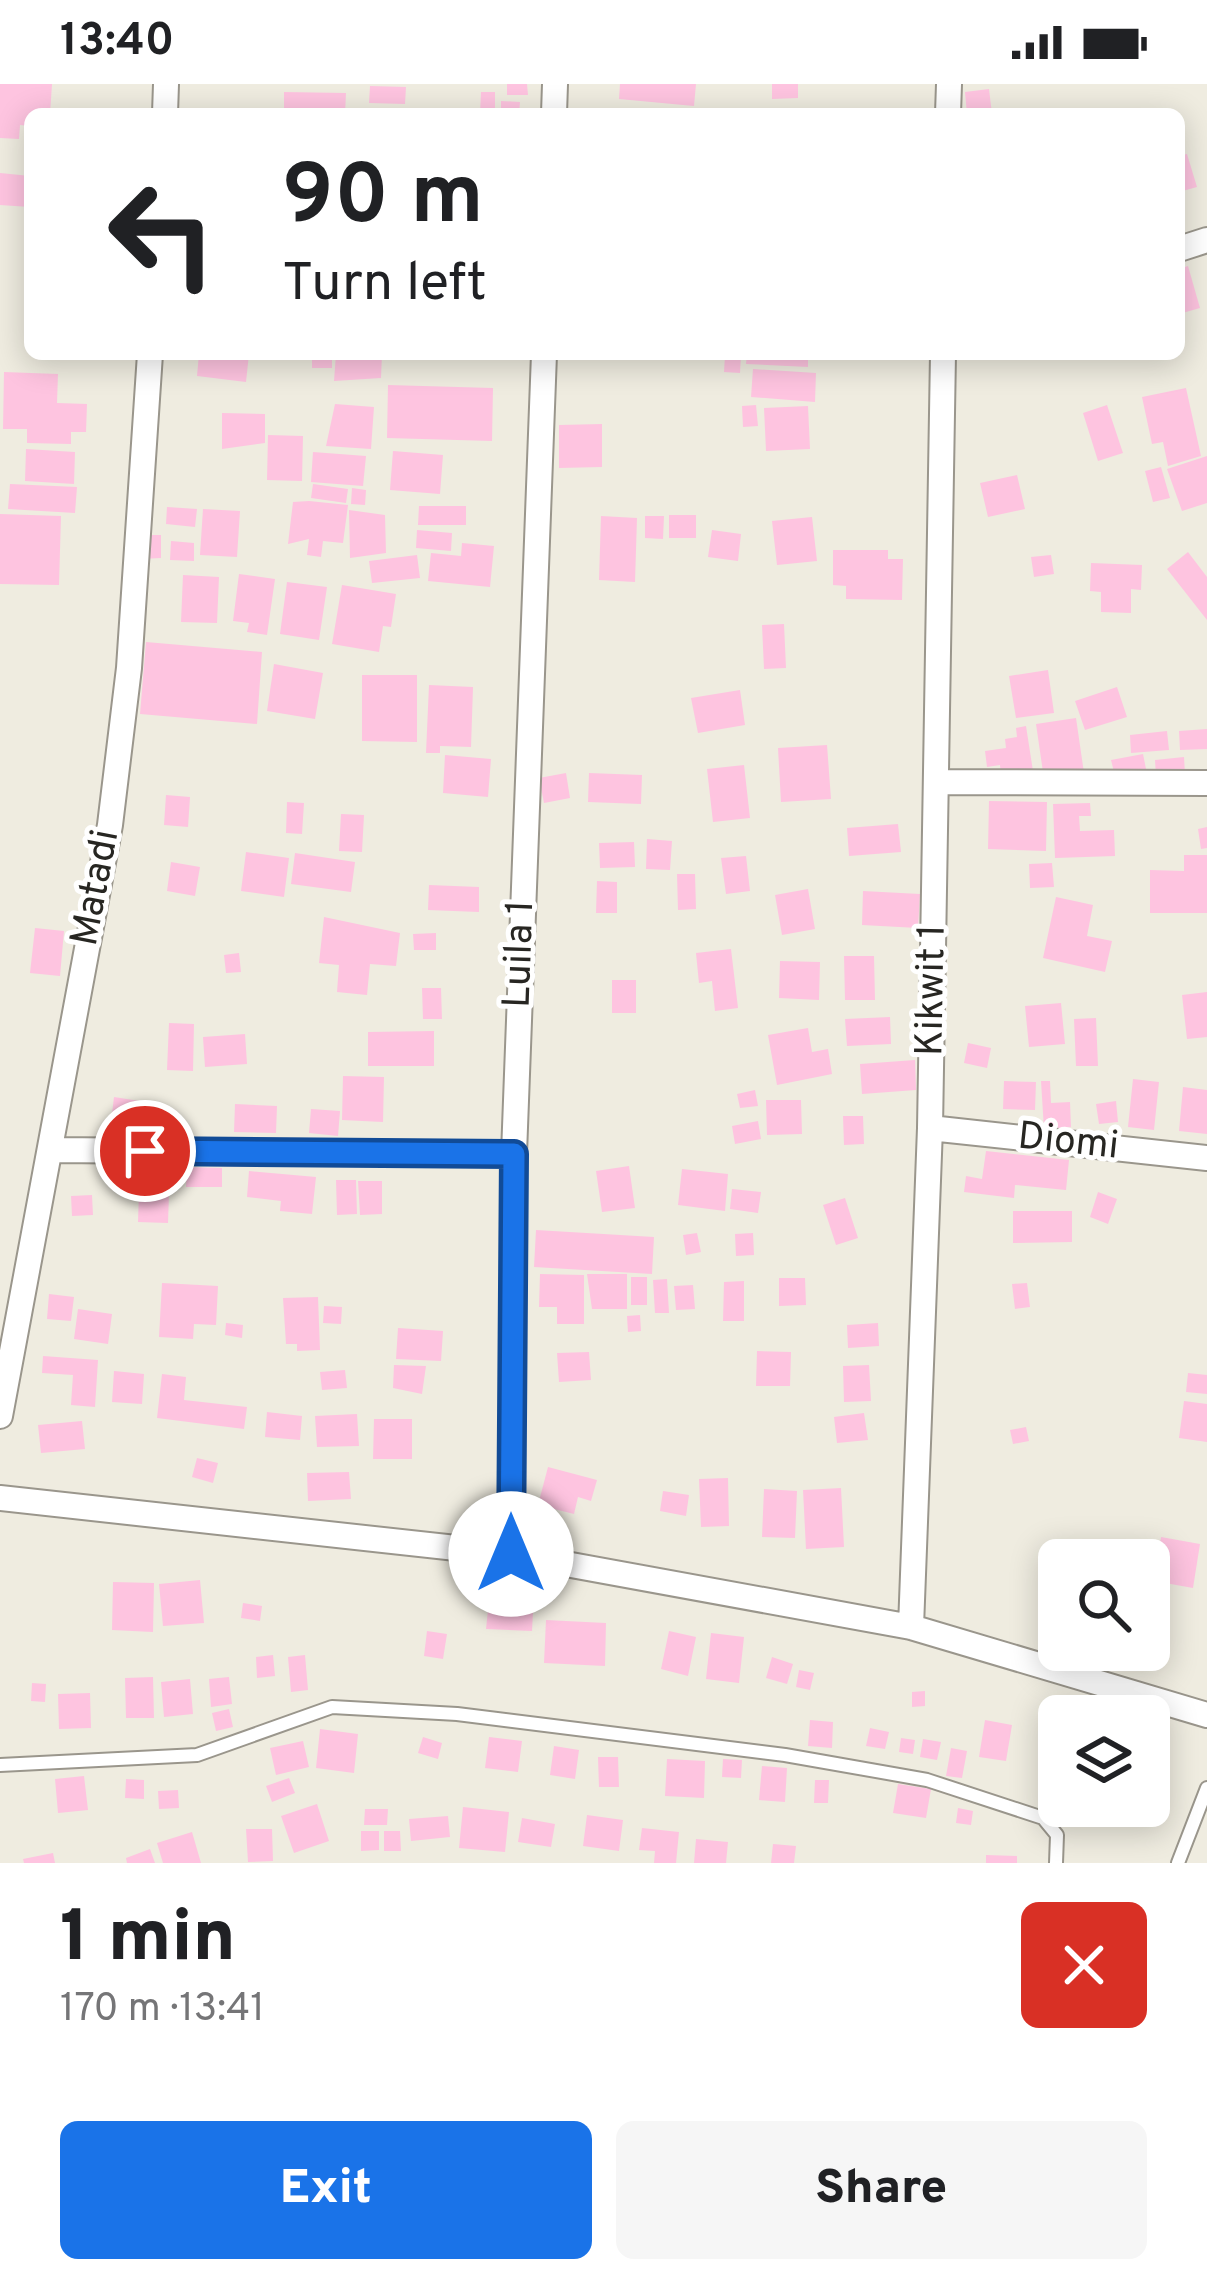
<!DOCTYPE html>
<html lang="en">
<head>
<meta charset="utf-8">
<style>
  body { margin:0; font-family:Overpass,sans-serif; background:#f6f6f6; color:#202124; height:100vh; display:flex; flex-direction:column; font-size:45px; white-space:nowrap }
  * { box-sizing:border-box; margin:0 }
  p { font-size:39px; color:#757577 }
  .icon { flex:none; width:66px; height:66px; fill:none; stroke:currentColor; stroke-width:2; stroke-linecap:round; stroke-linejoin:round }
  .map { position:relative; height:1779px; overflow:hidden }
  .panel { display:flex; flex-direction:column; background:#fff; flex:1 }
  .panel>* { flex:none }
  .banner { position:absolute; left:24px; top:24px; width:1161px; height:252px; border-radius:18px; box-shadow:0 6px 30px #0003; background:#fff; color:#202124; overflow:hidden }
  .tools { position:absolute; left:1038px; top:1455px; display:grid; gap:24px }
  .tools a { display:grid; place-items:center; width:132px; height:132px; border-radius:18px; background:#fff; box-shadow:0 6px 30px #0003; font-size:60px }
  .pin { position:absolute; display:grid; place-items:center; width:102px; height:102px; color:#fff; margin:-51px; border:6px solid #fff; border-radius:50%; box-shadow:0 3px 12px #0007 }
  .me { position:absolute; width:132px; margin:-66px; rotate:0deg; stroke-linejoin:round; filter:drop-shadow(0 0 9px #0008) }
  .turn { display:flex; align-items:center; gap:42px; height:252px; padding:0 60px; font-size:54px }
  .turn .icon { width:156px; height:156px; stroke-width:2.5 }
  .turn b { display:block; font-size:84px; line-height:102px }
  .round { display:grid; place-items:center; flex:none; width:126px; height:126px; border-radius:18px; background:#f6f6f6 }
  .overview { display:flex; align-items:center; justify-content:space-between; height:204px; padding:0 60px }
  h1 { font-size:72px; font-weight:800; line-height:90px }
  .primary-button { display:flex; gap:24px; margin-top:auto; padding:24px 60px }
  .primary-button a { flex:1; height:138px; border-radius:18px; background:#1a73e8; color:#fff; font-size:48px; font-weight:800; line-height:138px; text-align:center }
  .primary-button a+a { background:#f6f6f6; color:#202124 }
  .status { display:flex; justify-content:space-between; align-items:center; height:84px; padding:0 60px; background:#fff; direction:ltr }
  .status svg { height:33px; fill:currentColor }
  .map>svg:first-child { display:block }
</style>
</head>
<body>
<div class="status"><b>13:40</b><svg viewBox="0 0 49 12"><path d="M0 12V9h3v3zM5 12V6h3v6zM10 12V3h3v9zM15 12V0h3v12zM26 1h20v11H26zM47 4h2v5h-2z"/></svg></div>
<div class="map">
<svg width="1207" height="1779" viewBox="0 0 1207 1779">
  <rect width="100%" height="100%" fill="#efece0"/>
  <path fill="#fec4e0" d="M0 0H52L50 30H30V42L20 41 19 55 0 54Z
    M507 0H527L528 11H507Z
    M620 0H696L694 22 619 15Z
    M772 0H798V14L772 15Z
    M370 2 406 3 405 20 369 19Z
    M989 5 992 30H967L965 8Z
    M284 8 346 9 345 30H284Z
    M481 8H495V30H480Z
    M501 17 520 18 519 30H501Z
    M1187 70 1197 103 1179 108V72Z
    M0 89 30 92V123L0 121Z
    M1188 182 1200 224 1179 230V185Z
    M199 270H249L246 298 197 292Z
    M312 270H332V284H312Z
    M336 270H382L381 294 334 297Z
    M747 270H808V283L746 280Z
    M725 271H741L740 289 724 288Z
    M753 285 816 289 815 318 751 313Z
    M4 288 58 290 57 319 87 320 86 348H71V360L27 359V345H3Z
    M388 301 493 304 492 357 387 354Z
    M1186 304 1201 372 1168 382 1163 358 1152 360 1142 313Z
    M335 320 374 323 371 365 326 362Z
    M756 321 758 342 743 343 742 322Z
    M1107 321 1123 369 1098 377 1083 329Z
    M808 322 810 365 766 367 764 324Z
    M222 329 265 330V359L222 365Z
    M602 340V383L559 384V341Z
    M268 351 303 352 302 397 267 396Z
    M26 365 75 368 74 400 25 397Z
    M393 367 443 371 440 410 390 406Z
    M313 368 366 372 363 402 311 398Z
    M1207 372V419L1182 427 1167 385Z
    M1161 383 1170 414 1153 418 1145 387Z
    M1017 391 1025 425 988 433 980 399Z
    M10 400 77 403 75 429 8 425Z
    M313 400 348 405 346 419 311 414Z
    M352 404 366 406 365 421 351 420Z
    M309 417 348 421 343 459 323 457 321 473 307 471 309 455 288 460 293 418Z
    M419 422H466V441H418Z
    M167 423 197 425 195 443 166 440Z
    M203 425 240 427 237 473 200 471Z
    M349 426 385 431 386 469 350 474Z
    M0 430 61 432 59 501 0 500Z
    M669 431H696V454H669Z
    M601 432 637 434 635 498 599 496Z
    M645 432H664L663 455 645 454Z
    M812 433 817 477 777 481 772 437Z
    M417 446 452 449 451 467 416 464Z
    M712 446 741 450 738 477 708 473Z
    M140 451H161V474L141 475Z
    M171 457 194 459V477L170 476Z
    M462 459 494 462 490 503 428 497 431 469 461 472Z
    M833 466H888V475H903L902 516 846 515V502L833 501Z
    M1188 468 1207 493V536L1167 485Z
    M417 471 420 494 372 499 369 477Z
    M1051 471 1054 490 1034 493 1031 473Z
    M1091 479 1142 481 1141 506 1131 505V529L1101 528V508L1090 507Z
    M239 490 275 495 267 551 247 548 249 539 233 537Z
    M183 491 219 493 217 539 181 538Z
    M287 498 327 503 319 556 280 550Z
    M342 501 396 510 391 543 383 542 379 568 332 560Z
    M784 540 786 584 764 585 762 541Z
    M146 558 262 568 257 640 140 630Z
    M274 580 323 589 315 635 267 627Z
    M1048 586 1054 629 1016 634 1009 592Z
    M362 591H417V658L362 657Z
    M429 601 473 603 471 663 440 662V669H426Z
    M1117 603 1127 633 1085 646 1075 617Z
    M740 606 745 641 698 649 691 614Z
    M1076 634 1084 689 1044 695 1036 640Z
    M1026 642 1033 687 1001 691 1000 681 987 683 985 667 1006 664 1005 655 1017 653 1016 644Z
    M1207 645V665L1180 666 1179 647Z
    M1167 647 1169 666 1131 669 1130 651Z
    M827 661 831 715 781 718 778 664Z
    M1143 670 1146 685 1115 692 1111 676Z
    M445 671 491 675 488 713 443 709Z
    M1184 673 1185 690 1156 692 1155 676Z
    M744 681 750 734 713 738 707 685Z
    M566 689 570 714 544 719 539 694Z
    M589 689 642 691 641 720 588 718Z
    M166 711 190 713 188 743 164 741Z
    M989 717 1047 718 1046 767 988 765Z
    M287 718 304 719 302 750 286 749Z
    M1090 719 1091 732H1079L1080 747 1114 746 1115 772 1055 774 1053 720Z
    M341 730 364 731 362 768 339 767Z
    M898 740 901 768 849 772 847 744Z
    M1207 743V764L1201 765 1198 745Z
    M647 755 672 757 670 786 646 785Z
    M634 758 635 783 600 784 599 759Z
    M246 768 289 774 284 813 241 807Z
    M295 769 355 778 351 808 291 800Z
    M1184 771H1207V829H1150V786L1184 787Z
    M746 772 750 807 726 810 721 774Z
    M171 778 200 783 195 812 167 807Z
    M1052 779 1054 803 1030 804 1029 780Z
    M677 790H695L696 825 678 826Z
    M597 797 617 798V829H596Z
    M429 801 479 803V828L428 826Z
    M808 805 815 845 782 851 775 811Z
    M863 807 920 810 918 844 862 841Z
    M1056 813 1093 821 1087 852 1112 857 1105 888 1043 874Z
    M324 833 400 849 396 882 370 880 367 911 337 908 339 881 319 879Z
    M35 844 64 847 60 892 30 889Z
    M436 849V866H414L413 850Z
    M731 865 738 924 715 927 712 897 699 899 696 869Z
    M239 869 241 888 226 889 224 871Z
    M844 872H874L875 916H845Z
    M780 877 820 878 819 916 779 914Z
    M612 896H636V929H612Z
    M422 904H441L442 935H423Z
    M1207 908V953L1187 955 1182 911Z
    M1061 919 1065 960 1029 963 1025 922Z
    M890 933 891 960 847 962 845 935Z
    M1096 934 1098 982H1076L1074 935Z
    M169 939 194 940 193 987 167 986Z
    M808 944 812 968 828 965 832 990 777 1001 768 951Z
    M434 947V982H368V948Z
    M245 950 247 980 205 983 203 953Z
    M968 959 991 964 987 984 964 979Z
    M915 976 916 1006 862 1010 860 980Z
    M343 992 384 993 383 1038 342 1036Z
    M1133 995 1159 998 1154 1046 1128 1043Z
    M1004 997 1036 998 1035 1026 1003 1025Z
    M1041 997H1050L1051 1019 1070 1018 1071 1043 1044 1045Z
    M1183 1003 1207 1006V1050L1179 1047Z
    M755 1006 758 1022 740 1024 737 1010Z
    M114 1013 165 1021 161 1046 111 1038Z
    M766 1016H801L802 1050 767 1051Z
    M1116 1017 1118 1038 1099 1040 1096 1020Z
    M235 1020 277 1022 276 1049 234 1048Z
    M311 1025 340 1027 338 1052 309 1049Z
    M843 1032H863L864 1060 844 1061Z
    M758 1037 761 1055 735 1060 732 1042Z
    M986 1067 1069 1076 1066 1106 1015 1101 1014 1114 964 1108 966 1092 982 1095Z
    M629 1082 635 1124 602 1128 596 1087Z
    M187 1083 222 1084V1103H186Z
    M682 1085 728 1090 725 1127 678 1121Z
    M249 1087 316 1093 312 1130 280 1127 281 1117 247 1113Z
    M336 1096H356L357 1130 337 1131Z
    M358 1097H382V1130L360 1131Z
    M732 1105 761 1108 758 1129 730 1125Z
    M139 1108 169 1110 168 1139 138 1138Z
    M1098 1108 1117 1115 1108 1140 1090 1133Z
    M92 1111 93 1131 72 1132 71 1112Z
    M845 1114 858 1154 836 1161 823 1121Z
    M1013 1127H1072V1158L1013 1159Z
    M536 1146 654 1153 652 1190 534 1183Z
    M697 1149 701 1168 686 1171 683 1151Z
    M753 1149 754 1171 736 1172 735 1150Z
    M540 1190 584 1191V1240H557V1223H539Z
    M587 1190H627V1225H592Z
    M631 1193H647V1221H631Z
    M779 1194H805L806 1221 779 1222Z
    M667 1195 669 1229H655L653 1196Z
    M744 1197V1237H723L724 1198Z
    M162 1199 218 1202 216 1241 194 1240 193 1255 159 1253Z
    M1027 1199 1030 1223 1015 1225 1012 1200Z
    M693 1201 695 1225 676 1226 674 1202Z
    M49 1210 74 1213 71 1237 47 1235Z
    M318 1213 320 1266 297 1267V1260H286L283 1214Z
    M324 1222 342 1223 341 1240 323 1239Z
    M78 1225 112 1230 108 1260 74 1255Z
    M640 1231 641 1247 628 1248 627 1232Z
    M226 1239 243 1241 242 1254 225 1251Z
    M878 1239 879 1262 848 1264 847 1241Z
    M398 1244 443 1247 441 1277 396 1275Z
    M757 1267 791 1268 790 1302H756Z
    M589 1268 591 1296 559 1298 557 1269Z
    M43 1272 98 1276 95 1323 71 1321 73 1291 42 1289Z
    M394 1281 426 1282 422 1310 393 1304Z
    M869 1281 871 1317 844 1318 843 1282Z
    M345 1286 347 1304 322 1306 320 1288Z
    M114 1287 144 1290 142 1320 112 1318Z
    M1188 1289 1207 1291V1310L1186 1308Z
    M162 1290 186 1293 184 1316 247 1323 244 1345 157 1334Z
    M1184 1317 1207 1320V1358L1179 1354Z
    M267 1328 302 1332 300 1356 265 1353Z
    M864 1329 868 1356 837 1359 834 1333Z
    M357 1330 359 1362 317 1363 315 1332Z
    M374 1335H412V1375H373Z
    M82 1337 85 1365 41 1369 38 1341Z
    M1026 1343 1029 1357 1013 1360 1010 1346Z
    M197 1374 218 1379 213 1399 192 1393Z
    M548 1383 597 1396 591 1417 578 1413 574 1430 538 1421Z
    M349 1388 351 1415 308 1417 307 1389Z
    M728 1394 729 1442 701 1443 699 1395Z
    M841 1404 844 1463 806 1465 803 1406Z
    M764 1405 797 1407 795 1454 762 1453Z
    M663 1407 689 1411 686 1432 660 1427Z
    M1161 1453 1200 1460 1193 1504 1154 1497Z
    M1124 1461 1150 1469 1147 1476H1119Z
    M200 1496 204 1539 163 1542 159 1500Z
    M113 1498 154 1499 153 1548 112 1546Z
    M503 1508 534 1509 532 1547 486 1545 488 1526 502 1527Z
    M243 1519 262 1522 260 1537 241 1534Z
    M546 1536 606 1539 605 1582 544 1579Z
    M427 1547 447 1550 443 1575 424 1572Z
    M669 1547 696 1553 688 1592 661 1585Z
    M711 1549 744 1553 739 1599 706 1595Z
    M273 1571 275 1592 257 1594 256 1573Z
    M305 1571 308 1606 291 1608 288 1573Z
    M772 1573 793 1580 787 1600 766 1594Z
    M799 1586 814 1589 810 1606 796 1603Z
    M153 1593 154 1634H126L125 1594Z
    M229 1593 232 1620 211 1623 209 1595Z
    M190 1595 193 1630 164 1633 161 1598Z
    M32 1599 46 1600 45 1618 31 1617Z
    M925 1607V1622L912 1623V1608Z
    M90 1609 91 1644 59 1645 58 1610Z
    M229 1625 233 1643 216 1647 212 1629Z
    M810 1636 833 1638 832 1664 808 1662Z
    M985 1636 1012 1641 1006 1677 979 1673Z
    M870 1644 889 1648 885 1665 866 1662Z
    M320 1645 358 1650 354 1689 316 1684Z
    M423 1653 442 1659 438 1675 418 1669Z
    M489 1653 522 1657 518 1688 485 1684Z
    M901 1654 915 1656 913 1670 899 1668Z
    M923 1655 941 1658 937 1676 920 1673Z
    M303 1657 309 1683 276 1691 270 1664Z
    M554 1662 579 1666 575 1695 550 1691Z
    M951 1664 967 1667 962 1694 946 1692Z
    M598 1673H618L619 1703H599Z
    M667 1675 705 1677 704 1714 665 1712Z
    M723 1675 742 1676 741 1694 722 1693Z
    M762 1682 787 1684 785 1718 759 1716Z
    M84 1692 88 1726 58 1729 55 1695Z
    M289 1694 295 1709 272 1718 266 1702Z
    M126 1695 144 1696V1715L125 1714Z
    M815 1696H829L828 1719H814Z
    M898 1700 931 1705 926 1734 893 1729Z
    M178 1706 179 1724 159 1725 158 1707Z
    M317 1720 329 1757 294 1769 281 1732Z
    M463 1723 509 1728 505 1768 459 1764Z
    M958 1724 973 1727 971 1741 956 1739Z
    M365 1725H388L387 1741H364Z
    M587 1731 623 1736 619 1767 583 1762Z
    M448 1732 450 1753 411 1757 409 1735Z
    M522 1734 555 1740 551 1763 518 1758Z
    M642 1744 679 1748 676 1779H654L655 1767 639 1766Z
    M246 1745H272L273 1777 248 1778Z
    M361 1747H379V1766L361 1767Z
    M384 1747H400L401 1767H384Z
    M192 1748 201 1779H163L157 1759Z
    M696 1755 728 1758 726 1779H694Z
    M773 1760 796 1762 794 1779H771Z
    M150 1765 155 1779H127L126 1774Z
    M53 1769 55 1779H24L23 1775Z
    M986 1771 1017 1772V1779H986Z"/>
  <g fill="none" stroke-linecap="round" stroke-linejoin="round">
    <defs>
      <path id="lane" d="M0 1681 197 1671 332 1623 457 1630 785 1671 927 1696 1043 1734 1057 1751 1056 1779
        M1178 1779 1207 1704"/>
      <path id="street" d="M165 30 166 0
        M554 30 555 0
        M948 30 949 0
        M1179 165 1207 156
        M937 698 1207 699
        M930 1044 1207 1074
        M53 1066 514 1070
        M0 1332 110 741 129 584 150 270
        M0 1414 511 1470 911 1543 1207 1631
        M511 1470 514 1070 544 270
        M911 1543 930 1044 943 270"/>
    </defs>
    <use href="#lane" stroke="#9a968c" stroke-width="16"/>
    <use href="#street" stroke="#9a968c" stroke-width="28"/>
    <use href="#lane" stroke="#fff" stroke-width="12"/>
    <use href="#street" stroke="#fff" stroke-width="24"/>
  </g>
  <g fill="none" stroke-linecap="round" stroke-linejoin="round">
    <defs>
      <path id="route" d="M145 1067 514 1070 511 1470"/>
    </defs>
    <use href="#route" stroke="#114b97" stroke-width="30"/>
    <use href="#route" stroke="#1a73e8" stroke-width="21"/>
  </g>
  <g text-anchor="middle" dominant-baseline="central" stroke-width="10" stroke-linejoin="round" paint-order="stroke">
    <g font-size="39" fill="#272622" stroke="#fff">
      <text transform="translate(97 804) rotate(-79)">Matadi</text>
      <text transform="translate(521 870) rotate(-88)">Luila 1</text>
      <text transform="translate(933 906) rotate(-89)">Kikwit 1</text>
      <text transform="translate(1068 1059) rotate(6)">Diomi</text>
    </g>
  </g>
</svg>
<div class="tools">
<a><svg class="icon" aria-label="search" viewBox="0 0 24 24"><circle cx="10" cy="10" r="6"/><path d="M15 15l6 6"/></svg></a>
<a><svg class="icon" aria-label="layers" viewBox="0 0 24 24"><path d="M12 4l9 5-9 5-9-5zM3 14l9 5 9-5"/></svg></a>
</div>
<div class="pin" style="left:145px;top:1067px;background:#d93025"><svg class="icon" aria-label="arrive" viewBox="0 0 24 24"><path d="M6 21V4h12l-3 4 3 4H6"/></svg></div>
<svg class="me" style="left:511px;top:1470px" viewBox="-20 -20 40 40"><circle r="19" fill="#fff"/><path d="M0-13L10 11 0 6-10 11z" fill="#1a73e8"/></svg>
<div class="banner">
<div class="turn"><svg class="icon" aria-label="left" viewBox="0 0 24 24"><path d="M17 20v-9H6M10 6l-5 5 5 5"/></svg><div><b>90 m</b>Turn left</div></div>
</div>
</div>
<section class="panel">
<div class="overview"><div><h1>1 min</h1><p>170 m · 13:41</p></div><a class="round" style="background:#d93025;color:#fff"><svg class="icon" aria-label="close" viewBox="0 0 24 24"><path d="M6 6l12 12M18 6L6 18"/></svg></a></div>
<div class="primary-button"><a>Exit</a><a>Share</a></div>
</section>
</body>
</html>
